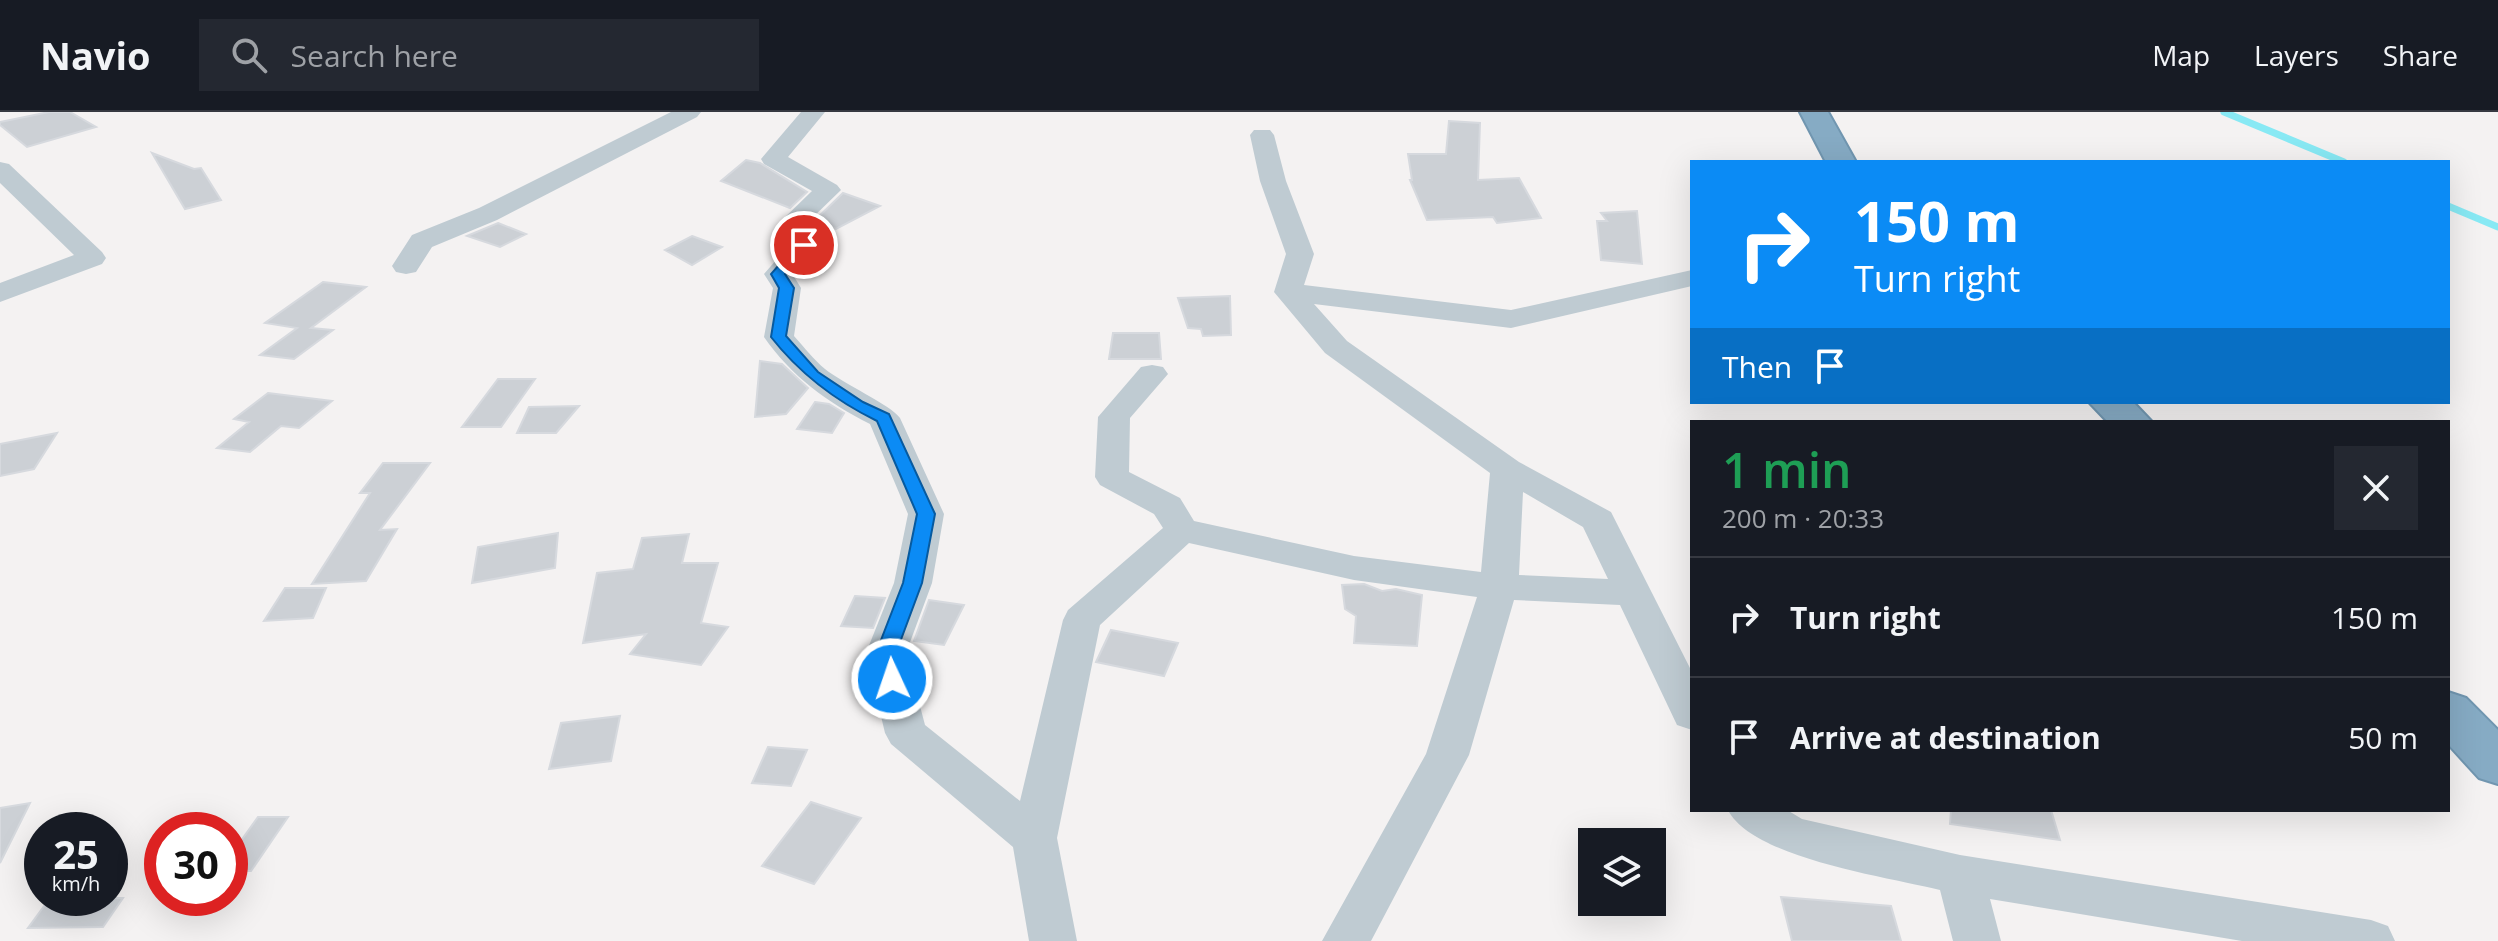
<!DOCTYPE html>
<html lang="en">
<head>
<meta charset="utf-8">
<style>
  body { margin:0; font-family:"Open Sans",sans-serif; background:#242831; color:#f1f3f6; height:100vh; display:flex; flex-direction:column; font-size:30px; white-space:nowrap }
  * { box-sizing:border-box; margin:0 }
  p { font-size:26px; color:#9ea1a6 }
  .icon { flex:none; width:44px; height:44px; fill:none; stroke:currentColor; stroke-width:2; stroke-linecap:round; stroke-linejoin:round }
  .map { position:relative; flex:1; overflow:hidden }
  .details { position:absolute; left:1690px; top:308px; width:760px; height:392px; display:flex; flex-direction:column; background:#171b24; border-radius:0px; box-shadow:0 8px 32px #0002 }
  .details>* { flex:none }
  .banner { position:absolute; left:1690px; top:48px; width:760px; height:244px; border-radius:0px; box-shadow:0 8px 32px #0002; background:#0b8bf5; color:#fff; overflow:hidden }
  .buttons { position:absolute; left:1578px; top:716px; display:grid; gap:16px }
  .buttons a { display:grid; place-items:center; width:88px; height:88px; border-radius:0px; background:#171b24; box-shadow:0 8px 32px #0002; font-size:40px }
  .speed { position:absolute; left:24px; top:700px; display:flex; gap:16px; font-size:40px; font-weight:700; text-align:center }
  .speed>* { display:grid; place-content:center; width:104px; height:104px; border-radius:50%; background:#171b24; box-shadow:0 8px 32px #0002; line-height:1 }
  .speed small { font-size:20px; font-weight:400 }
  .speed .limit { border:12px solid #d22; background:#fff; color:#111 }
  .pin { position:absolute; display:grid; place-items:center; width:68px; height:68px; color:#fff; margin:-34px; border:4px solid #fff; border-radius:50%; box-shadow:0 2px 8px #0007 }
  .me { position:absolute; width:88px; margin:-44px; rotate:357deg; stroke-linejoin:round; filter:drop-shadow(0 0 6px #0008) }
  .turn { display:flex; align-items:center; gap:28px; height:168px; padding:0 32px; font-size:36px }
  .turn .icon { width:104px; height:104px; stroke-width:2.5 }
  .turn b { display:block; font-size:56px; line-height:68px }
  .then { display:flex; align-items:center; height:76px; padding:0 32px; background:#0003; gap:16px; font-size:30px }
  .round { display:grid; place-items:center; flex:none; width:84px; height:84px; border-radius:0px; background:#242831 }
  .overview { display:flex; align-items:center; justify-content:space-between; height:136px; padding:0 32px }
  h1 { font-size:48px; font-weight:600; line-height:60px; color:#1e9e55 }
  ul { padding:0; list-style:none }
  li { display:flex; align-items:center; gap:24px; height:120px; padding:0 32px; border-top:2px solid #363941 }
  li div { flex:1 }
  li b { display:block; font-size:30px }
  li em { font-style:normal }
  header { display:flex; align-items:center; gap:48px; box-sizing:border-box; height:112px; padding:0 40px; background:#171b24; border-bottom:2px solid #363941 }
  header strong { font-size:38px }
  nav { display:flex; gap:44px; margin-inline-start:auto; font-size:28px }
  .search { width:560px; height:72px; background:#242831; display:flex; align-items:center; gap:20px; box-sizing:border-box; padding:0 28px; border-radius:0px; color:#9ea1a6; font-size:30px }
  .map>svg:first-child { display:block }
</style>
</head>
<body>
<header>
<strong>Navio</strong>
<div class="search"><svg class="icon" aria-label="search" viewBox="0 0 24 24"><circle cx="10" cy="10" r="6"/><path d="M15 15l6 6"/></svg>Search here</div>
<nav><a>Map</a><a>Layers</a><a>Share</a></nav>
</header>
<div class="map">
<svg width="2498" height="829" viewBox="0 0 2498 829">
  <rect width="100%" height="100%" fill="#f4f2f2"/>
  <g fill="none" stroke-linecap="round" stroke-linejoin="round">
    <path stroke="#88e9f4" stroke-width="7" d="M2224 0 2344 50
      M2448 94 2498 115"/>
  </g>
  <path fill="#ccd0d5" stroke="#d6d9de" stroke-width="2" d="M49 0H70L96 15 27 35 0 13V10Z
    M1449 9 1480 11 1478 68 1519 66 1541 106 1497 111 1493 105 1427 108 1410 68H1412L1408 42H1446Z
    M152 41 194 57 201 56 221 88 185 97Z
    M746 48 760 51 807 80 790 96 721 69Z
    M843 81 880 94 836 117 814 109Z
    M1637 99 1642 152 1601 148 1597 109H1607L1601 101Z
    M498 111 526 122 500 135 467 124Z
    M692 124 722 135 692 153 665 138Z
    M323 170 366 175 311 216 333 218 294 247 260 243 297 216 265 211Z
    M1230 184 1231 223 1203 224 1201 217 1188 216 1178 186Z
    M1113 221H1159L1161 247H1109Z
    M760 249 782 252 808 276 786 302 755 305Z
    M498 267H535L501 315H462Z
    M268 281 332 289 299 316 281 314 250 340 217 336 249 310 234 307Z
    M815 290 829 292 844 301 832 321 797 317Z
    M579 294 556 321H517L529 295Z
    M57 321 34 357 0 364V332Z
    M383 351H430L380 418 397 417 366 469 312 472 370 381H360Z
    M558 421 555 456 472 471 478 435Z
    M689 422 682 451H718L701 511 728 515 701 553 630 542 646 522 583 531 597 461 633 457 642 426Z
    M1364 472 1382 479 1396 477 1422 483 1417 534 1354 531 1356 504 1345 497 1342 473Z
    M285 476H326L313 506 264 509Z
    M855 484 885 486 873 516 841 514Z
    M929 488 964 493 944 533 914 529Z
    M1111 518 1178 531 1164 564 1096 550Z
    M620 604 611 649 549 657 561 611Z
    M768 635 807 638 791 674 752 671Z
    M811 690 861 706 814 772 762 754Z
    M30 691 0 751V696Z
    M1951 698H2051L2060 728 1950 712Z
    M258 705H288L251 759H230V744Z
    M1781 785 1891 794 1901 829H1792Z
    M50 786H123L103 815 28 816Z"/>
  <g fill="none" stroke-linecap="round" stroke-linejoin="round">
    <defs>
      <path id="highway" d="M1800 0H1828L1856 50H1826Z
        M2089 290H2133L2152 310H2108Z
        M2448 580 2466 586 2498 618V672L2479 666 2448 632Z"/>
    </defs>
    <use href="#highway" stroke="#7196b0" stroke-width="4"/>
    <path fill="#bfcbd2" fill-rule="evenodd" d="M671 0H701L697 5 497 108 432 135 416 160 406 162 396 160 392 154 412 123 479 96Z
      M801 0H825L788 45 837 73 841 78 807 111 818 133 793 163 801 176 794 224C804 235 814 248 825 257 842 271 891 293 900 306L944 402 932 471 906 541 925 613 1020 689 1063 508 1068 498 1163 416 1154 402 1100 373 1095 365 1098 305 1141 255 1152 253 1163 255 1168 262 1130 306 1129 360 1180 386 1194 409 1354 444 1481 460 1490 361 1325 241 1274 180 1286 142 1260 69 1250 23 1254 18H1270L1274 23 1286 69 1314 142 1304 173 1511 198 1692 158V174L1511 216 1314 192 1347 229 1519 350 1611 400 1692 560V618L1677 613 1620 493 1514 488 1469 643 1371 829H1322L1426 642 1477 485 1354 468 1189 431 1100 513 1057 726 1077 829H1029L1013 735 891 632 885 621 866 541 894 471 908 402 870 312C828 291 791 264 764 225L773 176 764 162 790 132 780 110 812 79 764 52 761 47ZM1523 380 1583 415 1608 467 1519 463Z
      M0 50 9 52 102 140 106 146 102 152 0 190V171L74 143 0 71Z
      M1728 698H1787L1802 707 1960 743 2371 808 2388 814 2395 829H2242L1990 787 2001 829H1953L1940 778C1888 765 1752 746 1728 698Z"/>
    <use href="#highway" fill="#86abc4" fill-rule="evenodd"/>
  </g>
  <path fill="#0b8bf5" stroke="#075a9f" stroke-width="2" d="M804 129 811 133 785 162 794 176 786 224 818 260 863 290 889 302 935 402 922 471 896 541 903 567 900 573H885L876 541 903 471 917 402 877 309C834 288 800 262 771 225L779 176 771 162 799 130Z"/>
</svg>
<div class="buttons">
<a><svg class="icon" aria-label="layers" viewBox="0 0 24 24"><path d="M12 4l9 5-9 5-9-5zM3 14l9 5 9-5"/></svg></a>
</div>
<div class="speed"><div>25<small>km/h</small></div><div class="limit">30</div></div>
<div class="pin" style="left:804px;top:133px;background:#d93025"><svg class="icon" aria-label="arrive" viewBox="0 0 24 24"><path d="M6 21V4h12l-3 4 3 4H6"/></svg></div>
<svg class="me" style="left:892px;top:567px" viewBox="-20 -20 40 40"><circle r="17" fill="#0b8bf5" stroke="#fff" stroke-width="3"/><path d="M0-11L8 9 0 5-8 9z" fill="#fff"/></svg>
<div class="banner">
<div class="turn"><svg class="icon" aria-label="right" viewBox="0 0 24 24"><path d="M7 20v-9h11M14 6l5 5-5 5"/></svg><div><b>150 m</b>Turn right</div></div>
<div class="then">Then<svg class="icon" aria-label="arrive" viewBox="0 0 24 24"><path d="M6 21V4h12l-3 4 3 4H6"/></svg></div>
</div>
<section class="details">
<div class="overview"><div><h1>1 min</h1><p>200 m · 20:33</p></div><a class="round"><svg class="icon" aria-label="close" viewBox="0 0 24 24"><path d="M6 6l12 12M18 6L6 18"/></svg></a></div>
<ul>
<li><svg class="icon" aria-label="right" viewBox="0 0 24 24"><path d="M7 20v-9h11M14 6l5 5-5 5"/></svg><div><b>Turn right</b></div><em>150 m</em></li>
<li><svg class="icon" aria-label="arrive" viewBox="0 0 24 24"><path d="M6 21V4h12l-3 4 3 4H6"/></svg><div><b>Arrive at destination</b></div><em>50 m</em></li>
</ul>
</section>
</div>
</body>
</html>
